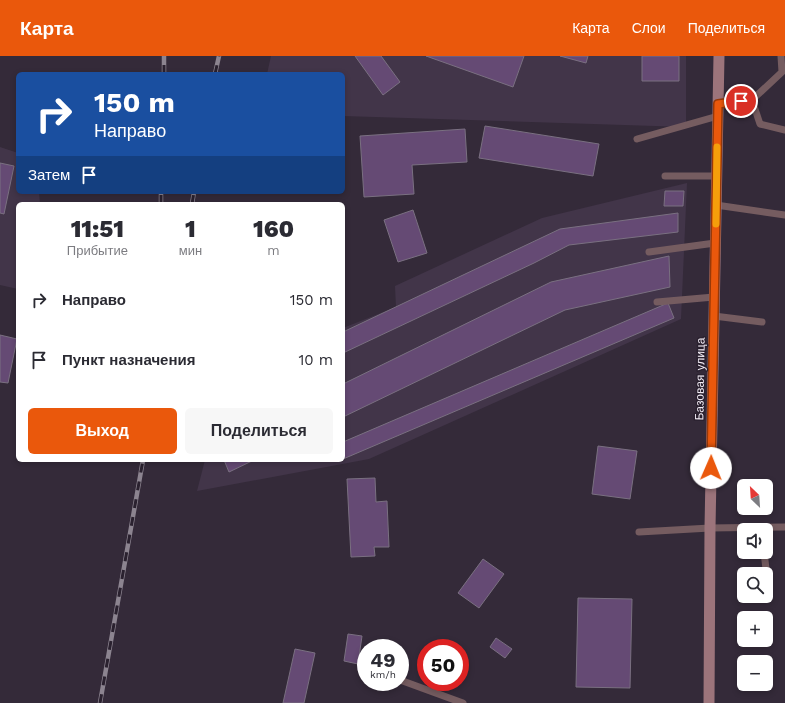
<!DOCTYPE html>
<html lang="ru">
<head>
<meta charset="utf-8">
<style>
  body { margin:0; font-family:"Work Sans",sans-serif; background:#f7f7f7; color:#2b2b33; height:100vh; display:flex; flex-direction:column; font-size:15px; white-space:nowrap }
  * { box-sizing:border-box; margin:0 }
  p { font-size:13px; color:#7c7c81 }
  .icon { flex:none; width:22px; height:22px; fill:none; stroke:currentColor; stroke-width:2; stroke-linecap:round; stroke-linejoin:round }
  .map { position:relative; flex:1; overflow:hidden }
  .details { position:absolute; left:16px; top:146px; width:329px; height:260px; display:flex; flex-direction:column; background:#fff; border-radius:6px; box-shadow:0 2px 6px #0003 }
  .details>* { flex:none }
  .banner { position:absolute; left:16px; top:16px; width:329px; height:122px; border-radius:6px; box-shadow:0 2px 6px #0003; background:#1a4fa0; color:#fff; overflow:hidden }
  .needle { width:26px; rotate:335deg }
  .controls { position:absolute; left:737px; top:423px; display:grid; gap:8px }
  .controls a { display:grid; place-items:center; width:36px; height:36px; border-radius:6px; background:#fff; box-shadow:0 2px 6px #0003; font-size:20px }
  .speed { position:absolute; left:357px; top:583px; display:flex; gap:8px; font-size:20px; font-weight:700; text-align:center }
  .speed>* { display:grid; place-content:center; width:52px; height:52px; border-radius:50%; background:#fff; box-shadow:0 2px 6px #0003; line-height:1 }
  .speed small { font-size:10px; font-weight:400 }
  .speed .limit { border:6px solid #d22; background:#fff; color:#111 }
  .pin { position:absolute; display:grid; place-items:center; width:34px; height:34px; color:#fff; margin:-17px; border:2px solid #fff; border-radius:50%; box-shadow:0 1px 4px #0007 }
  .me { position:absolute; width:44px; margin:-22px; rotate:1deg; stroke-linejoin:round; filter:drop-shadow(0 0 3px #0008) }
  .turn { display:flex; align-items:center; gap:14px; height:84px; padding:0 12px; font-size:18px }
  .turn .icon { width:52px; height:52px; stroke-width:2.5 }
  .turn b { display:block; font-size:28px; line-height:34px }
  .then { display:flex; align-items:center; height:38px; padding:0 12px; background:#0003; gap:8px; font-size:15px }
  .eta { display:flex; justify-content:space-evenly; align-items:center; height:68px; text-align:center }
  .eta b { font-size:24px; font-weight:800; line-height:28px }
  .action { display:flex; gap:8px; margin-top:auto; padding:8px 12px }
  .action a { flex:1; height:46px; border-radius:6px; background:#ea580c; color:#fff; font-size:16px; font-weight:800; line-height:46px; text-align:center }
  .action a+a { background:#f7f7f7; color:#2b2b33 }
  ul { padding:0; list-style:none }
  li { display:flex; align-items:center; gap:12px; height:60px; padding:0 12px }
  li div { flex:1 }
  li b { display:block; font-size:15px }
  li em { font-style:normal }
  header { display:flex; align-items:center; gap:24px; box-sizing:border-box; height:56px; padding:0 20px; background:#ea580c; color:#fff }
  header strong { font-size:19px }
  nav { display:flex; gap:22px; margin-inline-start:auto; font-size:14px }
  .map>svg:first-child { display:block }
</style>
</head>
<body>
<header>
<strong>Карта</strong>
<nav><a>Карта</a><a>Слои</a><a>Поделиться</a></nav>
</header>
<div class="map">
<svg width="785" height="647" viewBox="0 0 785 647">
  <rect width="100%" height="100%" fill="#342a39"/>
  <path fill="#423549" d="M271 0H686V71L343 60V18H267Z
    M0 91 18 97V136H39L40 148H18V233L0 229Z
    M687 127 681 263 369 403 197 435 205 404H343V272L396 251 395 230 542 162Z"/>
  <path fill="#654a74" stroke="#7a7081" d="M355 0H381L400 26 383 39Z
    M426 0H524L513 31Z
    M560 0H588L586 7Z
    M642 0H679V25H642Z
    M485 70 599 88 593 120 479 102Z
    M465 73 467 106 412 109 414 138 364 141 360 80Z
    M0 107 14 110 4 158 0 157Z
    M665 135H684L683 150H664Z
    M413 154 427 197 398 206 384 164Z
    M678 157V176L569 189 534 207 343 297V276L560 173Z
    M669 200 670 231 565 254 343 361V328L551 226Z
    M668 247 674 262 343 403V386Z
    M0 279 17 283 8 327 0 326Z
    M598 390 637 395 630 443 592 438Z
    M224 404H254L229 416Z
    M375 422 376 446 387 445 389 491H374L375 500 351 501 347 423Z
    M483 503 504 518 479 552 458 537Z
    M578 542 632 543 630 632 576 631Z
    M348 578 362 580 358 608 344 605Z
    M496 582 512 593 505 602 490 591Z
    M295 593 315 597 304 647H283Z"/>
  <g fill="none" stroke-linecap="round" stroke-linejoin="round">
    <path stroke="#755c60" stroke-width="7" d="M752 44 760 68 785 74
      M718 48 752 44 782 16 781 0
      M637 83 718 60
      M665 120H717
      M716 149 785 159
      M649 196 715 187
      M657 246 714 241
      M714 260 762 266
      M639 476 710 472 785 471
      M764 496 766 513
      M400 624 463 647"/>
    <path stroke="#9c747b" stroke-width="11" d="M709 647 710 472 719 0"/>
    <defs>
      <path id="rail" d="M164 18V0
        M215 18 219 0
        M161 148V136
        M192 148 194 136
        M100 647 143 404"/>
    </defs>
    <use href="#rail" stroke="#8c8490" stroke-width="4.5"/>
    <use href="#rail" stroke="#2a212f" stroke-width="3" stroke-dasharray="9" stroke-linecap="butt"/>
  </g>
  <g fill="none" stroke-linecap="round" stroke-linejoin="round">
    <defs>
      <path id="route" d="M711 412 718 48 741 45"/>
    </defs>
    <use href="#route" stroke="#983908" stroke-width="10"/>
    <use href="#route" stroke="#ea580c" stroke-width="7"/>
    <path stroke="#f59e0b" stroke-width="7" d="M716 168 717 91"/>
  </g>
  <g text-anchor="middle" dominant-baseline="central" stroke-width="3" stroke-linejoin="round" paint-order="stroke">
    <g font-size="12" fill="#f4eef7" stroke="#2a212f">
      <text transform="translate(700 323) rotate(-89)">Базовая улица</text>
    </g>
  </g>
</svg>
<div class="controls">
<a><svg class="needle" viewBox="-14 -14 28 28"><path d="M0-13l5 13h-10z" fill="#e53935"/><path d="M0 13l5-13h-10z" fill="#7c7c81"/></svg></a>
<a><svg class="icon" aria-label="sound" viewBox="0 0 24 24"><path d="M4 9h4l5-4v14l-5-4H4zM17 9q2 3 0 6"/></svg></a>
<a><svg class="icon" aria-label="search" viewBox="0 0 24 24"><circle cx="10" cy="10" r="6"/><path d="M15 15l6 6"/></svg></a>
<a>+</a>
<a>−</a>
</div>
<div class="speed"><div>49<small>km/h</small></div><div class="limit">50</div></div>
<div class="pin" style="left:741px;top:45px;background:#d93025"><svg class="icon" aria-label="arrive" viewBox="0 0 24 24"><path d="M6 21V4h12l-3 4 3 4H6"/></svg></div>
<svg class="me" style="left:711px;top:412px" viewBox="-20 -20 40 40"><circle r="19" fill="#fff"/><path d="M0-13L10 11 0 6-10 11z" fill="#ea580c"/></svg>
<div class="banner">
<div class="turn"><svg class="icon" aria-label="right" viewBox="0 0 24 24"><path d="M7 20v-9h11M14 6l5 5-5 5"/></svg><div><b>150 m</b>Направо</div></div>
<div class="then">Затем<svg class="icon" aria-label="arrive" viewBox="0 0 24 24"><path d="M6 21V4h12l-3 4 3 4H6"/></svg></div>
</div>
<section class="details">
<div class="eta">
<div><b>11:51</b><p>Прибытие</p></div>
<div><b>1</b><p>мин</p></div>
<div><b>160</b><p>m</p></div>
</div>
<ul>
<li><svg class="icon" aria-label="right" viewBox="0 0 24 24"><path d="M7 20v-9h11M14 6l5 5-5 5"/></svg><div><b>Направо</b></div><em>150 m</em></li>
<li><svg class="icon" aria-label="arrive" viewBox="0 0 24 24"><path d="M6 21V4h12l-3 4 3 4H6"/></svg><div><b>Пункт назначения</b></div><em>10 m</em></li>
</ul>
<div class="action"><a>Выход</a><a>Поделиться</a></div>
</section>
</div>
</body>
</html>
